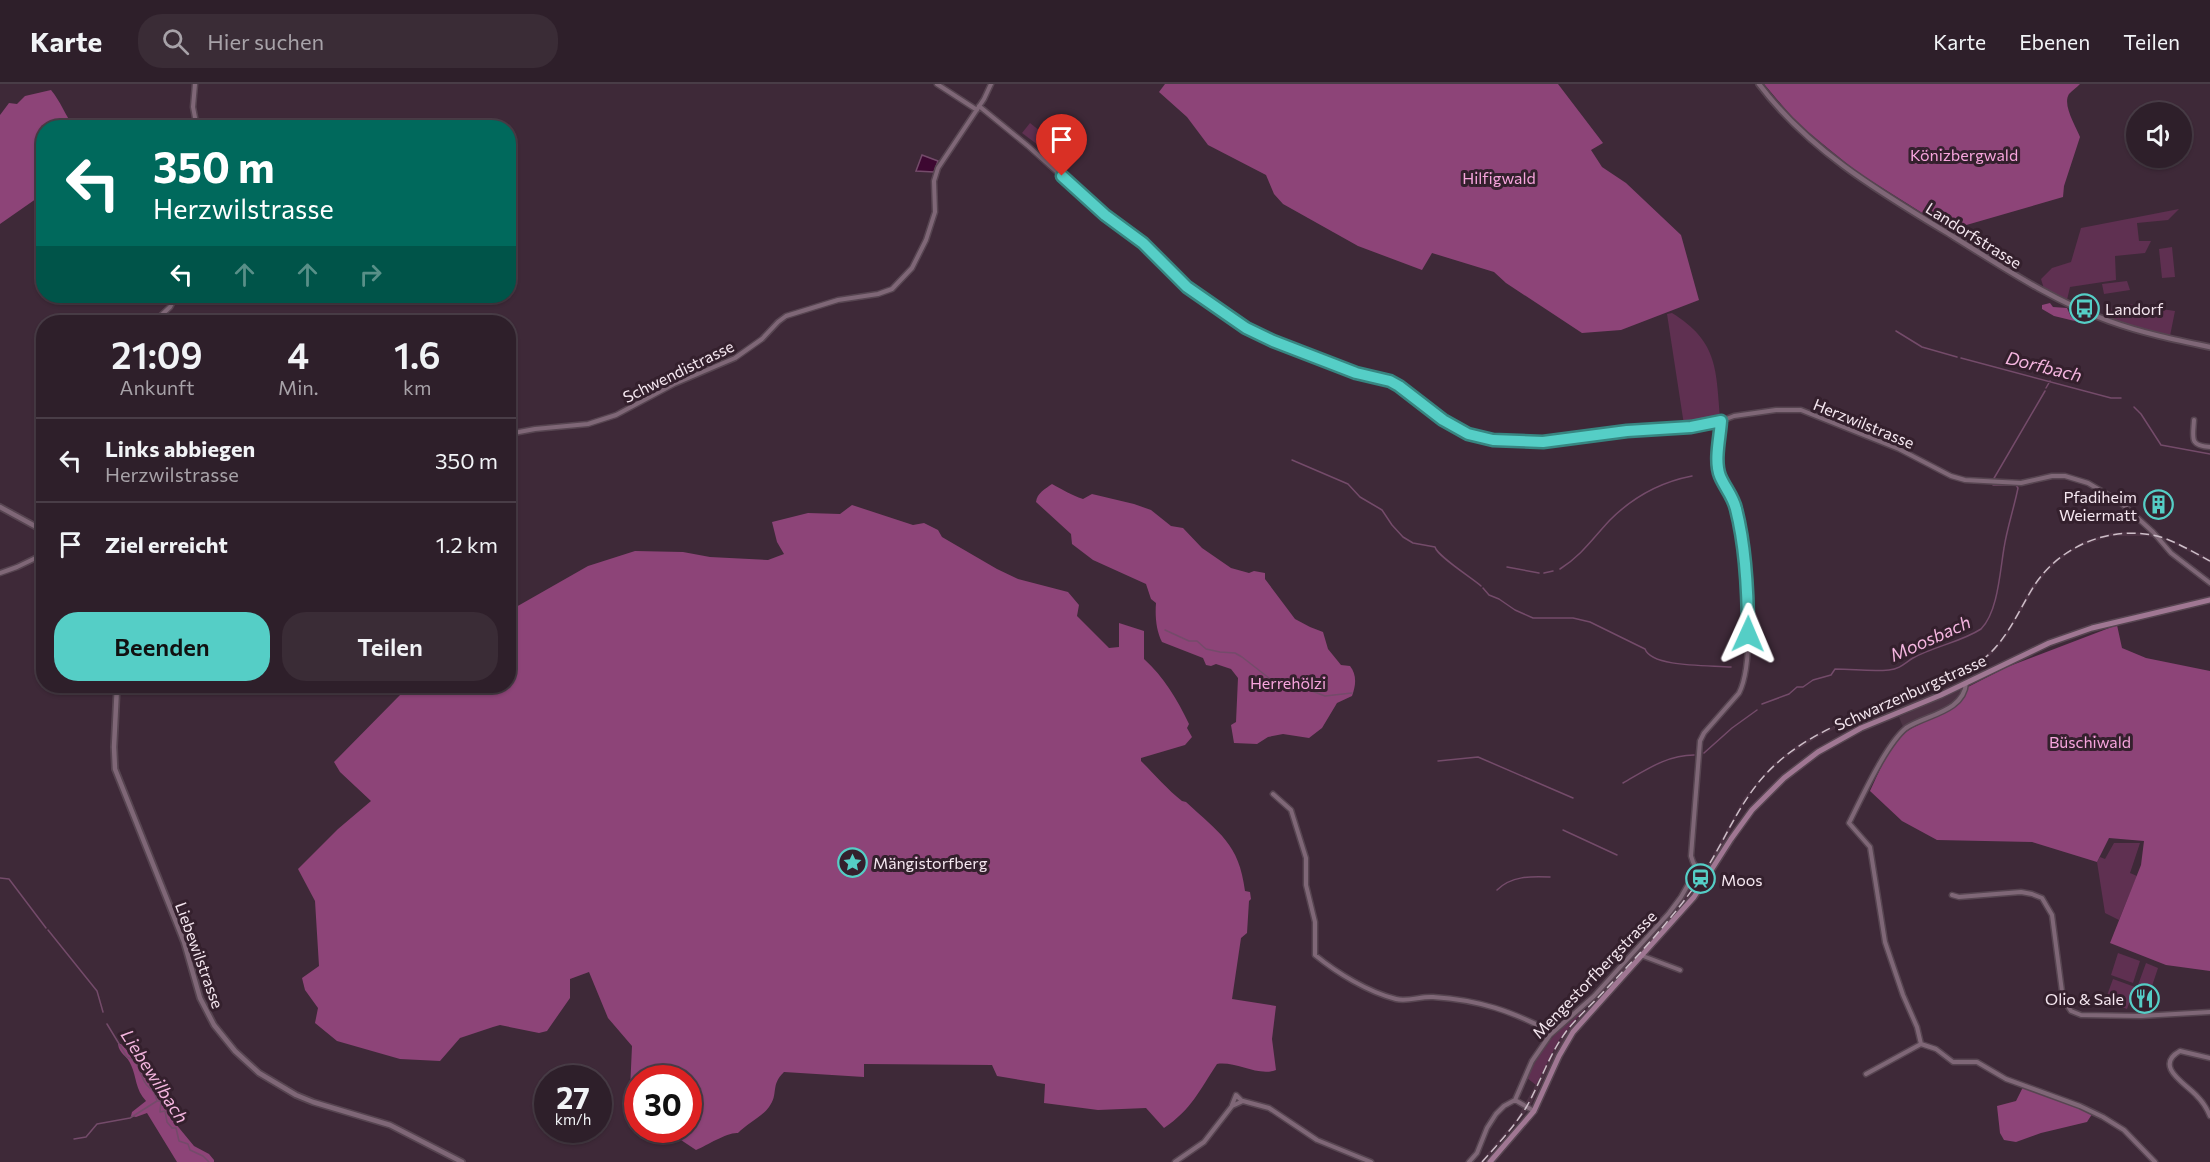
<!DOCTYPE html>
<html lang="de">
<head>
<meta charset="utf-8">
<style>
  body { margin:0; font-family:Commissioner,sans-serif; background:#3a2c36; color:#f1f3f6; height:100vh; display:flex; flex-direction:column; font-size:22px; white-space:nowrap }
  * { box-sizing:border-box; margin:0 }
  p { font-size:20px; color:#a7a2a8 }
  .icon { flex:none; width:33px; height:33px; fill:none; stroke:currentColor; stroke-width:2; stroke-linecap:round; stroke-linejoin:round }
  .map { position:relative; flex:1; overflow:hidden }
  .drawer { position:absolute; left:36px; top:231px; width:480px; height:378px; display:flex; flex-direction:column; background:#2e1f2a; border-radius:24px; box-shadow:0 2px 4px #0004,0 0 0 2px #493d47 }
  .drawer>* { flex:none }
  .top-card { position:absolute; left:36px; top:36px; width:480px; height:183px; border-radius:24px; box-shadow:0 2px 4px #0004,0 0 0 2px #493d47; background:#00695c; color:#fff; overflow:hidden }
  .tools { position:absolute; left:2126px; top:18px; display:grid; gap:12px }
  .tools a { display:grid; place-items:center; width:66px; height:66px; border-radius:50%; background:#2e1f2a; box-shadow:0 2px 4px #0004,0 0 0 2px #493d47; font-size:30px }
  .speed { position:absolute; left:534px; top:981px; display:flex; gap:12px; font-size:30px; font-weight:700; text-align:center }
  .speed>* { display:grid; place-content:center; width:78px; height:78px; border-radius:50%; background:#2e1f2a; box-shadow:0 2px 4px #0004,0 0 0 2px #493d47; line-height:1 }
  .speed small { font-size:15px; font-weight:400 }
  .speed .limit { border:9px solid #d22; background:#fff; color:#111 }
  .pin { position:absolute; display:grid; place-items:center; width:51px; height:51px; color:#fff; margin:-62px -26px; border-radius:50% 50% 50% 0; rotate:-45deg; box-shadow:0 0 6px #0007 }
  .pin .icon { rotate:45deg }
  .me { position:absolute; width:66px; margin:-33px; rotate:1deg; stroke-linejoin:round; filter:drop-shadow(0 0 4px #0008) }
  .turn { display:flex; align-items:center; gap:21px; height:126px; padding:0 18px; font-size:27px }
  .turn .icon { width:78px; height:78px; stroke-width:2.5 }
  .turn b { display:block; font-size:42px; line-height:51px }
  .lanes { display:flex; align-items:center; height:57px; padding:0 18px; background:#0003; justify-content:center; gap:30px; direction:ltr }
  .lanes .off { opacity:.35 }
  .eta { display:flex; justify-content:space-evenly; align-items:center; height:102px; text-align:center }
  .eta b { font-size:36px; font-weight:600; line-height:42px }
  .action { display:flex; gap:12px; margin-top:auto; padding:12px 18px }
  .action a { flex:1; height:69px; border-radius:24px; background:#55cec6; color:#111; font-size:24px; font-weight:600; line-height:69px; text-align:center }
  .action a+a { background:#3a2c36; color:#f1f3f6 }
  ul { padding:0; list-style:none }
  li { display:flex; align-items:center; gap:18px; height:84px; padding:0 18px; border-top:2px solid #493d47 }
  li div { flex:1 }
  li b { display:block; font-size:22px }
  li em { font-style:normal }
  header { display:flex; align-items:center; gap:36px; box-sizing:border-box; height:84px; padding:0 30px; background:#2e1f2a; border-bottom:2px solid #493d47 }
  header strong { font-size:28px }
  nav { display:flex; gap:33px; margin-inline-start:auto; font-size:21px }
  .search { width:420px; height:54px; background:#3a2c36; display:flex; align-items:center; gap:15px; box-sizing:border-box; padding:0 21px; border-radius:24px; color:#a7a2a8; font-size:22px }
  .map>svg:first-child { display:block }
</style>
</head>
<body>
<header>
<strong>Karte</strong>
<div class="search"><svg class="icon" aria-label="search" viewBox="0 0 24 24"><circle cx="10" cy="10" r="6"/><path d="M15 15l6 6"/></svg>Hier suchen</div>
<nav><a>Karte</a><a>Ebenen</a><a>Teilen</a></nav>
</header>
<div class="map">
<svg width="2210" height="1078" viewBox="0 0 2210 1078">
  <rect width="100%" height="100%" fill="#3e2938"/>
  <path fill="#4c3344" d="M2128 448 2147 449 2177 458 2210 475V479L2171 458 2147 452H2111L2079 463 2059 476 2046 489 2034 505 2007 552 1994 568 1978 582 1952 595 1821 651 1782 676 1762 695 1744 718 1714 778 1699 802 1616 897 1572 944 1558 966 1529 1024 1484 1078H1480L1516 1036 1564 949 1613 896 1688 808 1708 780 1744 714 1773 680 1799 660 1820 648 1951 593 1976 579 1992 566 2005 551 2031 503 2052 478 2082 458 2111 449Z
    M1963 605 1960 613 1943 627 1910 641 1905 648 1899 633Z"/>
  <path fill="#5f3051" d="M1030 39 1050 55 1042 64 1022 49Z
    M2179 125 2168 136 2137 139 2139 157H2151L2145 169 2115 172 2116 196 2070 203 2067 216 2044 205 2041 195 2052 184 2071 178 2081 144Z
    M2172 163 2175 193 2162 194 2159 165Z
    M2127 197 2130 206 2104 210 2102 200Z
    M2128 220 2175 227 2170 252 2145 246 2107 233 2106 224 2111 223 2113 234 2123 233 2121 222Z
    M1672 229C1717 257 1716 283 1720 332L1717 336 1702 339 1700 336 1699 340 1684 341 1667 230Z
    M2114 759H2140L2130 789 2137 792 2119 836 2105 829 2097 778 2100 773 2105 775Z
    M2118 869 2140 877 2133 899 2111 891Z
    M2146 879 2158 884 2151 905 2138 901Z
    M2113 895 2135 903 2127 925 2105 917Z
    M1586 921 1587 922 1559 956 1536 1001 1527 994C1541 962 1560 944 1586 921Z"/>
  <path fill="#8d4478" d="M1165 0H1558L1603 59 1591 66 1602 83 1626 99 1681 151 1699 216 1621 246 1582 249 1506 199 1494 188 1432 169 1422 186 1358 162 1283 120 1274 110 1266 91 1208 61 1187 33 1159 8Z
    M1764 0H2080C2077 3 2072 7 2069 10 2062 21 2076 42 2080 53L2064 102 2063 113 1956 144 1946 137 1927 132 1857 88 1797 39Z
    M51 6C61 18 65 31 74 43L44 44 43 110 0 140V31L9 19 17 20 25 12Z
    M2050 219 2053 223 2067 224 2071 233 2083 239 2054 232 2042 225V221Z
    M1052 400C1063 406 1071 411 1083 415L1092 410 1134 420 1151 426 1171 442 1183 444 1202 464 1231 484 1249 489 1254 487 1265 489V495L1295 535 1310 543 1323 548 1328 565 1341 581 1350 582C1357 591 1356 601 1352 612L1337 619 1322 644 1309 654 1283 650 1268 653 1257 660 1234 659 1231 641 1236 638 1238 594 1231 585 1216 580 1211 582 1206 581 1203 574 1162 558C1156 546 1155 532 1156 519L1151 515 1146 500 1093 476 1072 460 1071 450 1036 418C1037 409 1045 405 1052 400Z
    M852 421 913 441 924 439 938 446 942 453 954 460 997 485 1018 495 1068 508 1079 521 1077 532 1109 564 1119 563V539L1144 547V575C1164 593 1177 615 1189 640L1187 644 1192 653 1185 661 1141 674V677C1155 691 1167 705 1182 717L1186 718C1219 749 1239 759 1245 807L1250 808 1251 815 1249 817 1247 849 1241 854 1232 915 1276 922 1272 955 1276 986C1258 993 1236 977 1217 980 1199 1007 1192 1025 1164 1044L1146 1024 1098 1026 1044 1019 1045 1000 997 992 992 981 864 980V993L784 988C770 1001 779 1010 769 1023 763 1032 747 1040 738 1049 727 1048 708 1061 696 1066L675 1052 676 1050 672 1046H688V994H638L637 1031 629 1028 632 962 608 934 589 888 570 895V914L547 947 539 949 500 941 493 943 460 954 440 977 400 975 337 957 315 939 318 924 305 906 302 894 319 882 315 817 298 785 338 745 371 717 340 688 334 678 400 611 413 602H508L509 527 588 482 635 467 683 468 710 473 768 476 784 470 777 458 772 438 808 429 840 430Z
    M2117 541 2122 564 2146 574 2210 587V887L2166 881 2110 859 2141 781 2144 757 2109 754 2097 778 2032 758 1937 756 1902 737 1870 707C1878 690 1891 658 1906 648 1923 635 1964 628 1968 603L2007 583Z
    M118 960H121L141 981 146 994 164 1013 175 1039 194 1062 209 1070 214 1076V1078H177L147 1029 136 1033 131 1032 132 1028 146 1017C135 1005 137 994 131 981 128 972 119 970 118 960Z
    M2023 1003 2032 1004 2094 1027 2087 1038 2041 1049 2016 1058 2004 1056 2000 1049 1997 1022 2016 1017Z"/>
  <path fill="#3d0831" stroke="#744b6a" stroke-width="1.5" d="M922 71 938 77 934 88 916 87Z"/>
  <g fill="none" stroke-linecap="round" stroke-linejoin="round">
    <path stroke="#744b6a" stroke-width="1.5" d="M1896 247 1922 263 1957 273
      M1961 274 2111 314H2121
      M2046 304 2050 297
      M2134 323 2141 330 2161 361 2210 370
      M1292 376 1348 400 1360 413 1382 426 1392 441 1403 453 1413 459 1435 463C1437 472 1472 494 1481 502
      M1993 396 2045 307
      M1507 483 1539 489
      M1560 485C1582 471 1593 454 1610 436 1633 413 1661 398 1692 392
      M1544 489 1553 487
      M1483 504 1489 511 1499 515 1515 526 1533 534H1573L1590 538 1645 565C1652 584 1712 581 1731 583
      M1165 546 1189 557H1197L1206 565 1220 568 1235 569 1242 573 1278 601 1304 604 1325 612 1352 609
      M1762 620 1789 610 1797 603H1803L1813 596 1831 591 1835 585C1854 585 1870 588 1889 586 1900 585 1905 579 1913 574 1935 562 1961 558 1981 545 1998 528 2000 487 2004 464 2007 444 2014 424 2018 404L2016 401H1993
      M1704 669 1732 644 1757 626
      M1438 677 1478 673 1573 714
      M1623 699C1646 686 1667 671 1694 671
      M1563 746 1617 771
      M0 794 9 795 46 844
      M1497 806C1511 792 1531 792 1550 793
      M48 846 97 907 103 928
      M107 940 127 973C139 977 139 987 144 997 149 1007 153 1001 157 1017H161L160 1028 165 1027 167 1038 172 1044H176L179 1057 188 1060 190 1066 203 1072 209 1078
      M74 1055 86 1053 97 1040 130 1034 157 1017"/>
    <defs>
      <path id="minor" d="M195 0 193 23 197 44
        M937 0 977 26
        M979 22 1028 62 1105 131 1143 159 1175 192 1201 214 1246 244 1273 257 1356 289 1390 297 1399 302 1443 336 1468 350 1493 356 1543 358 1627 347 1691 343 1721 337 1734 332 1776 326H1801L1899 365 1951 392 1965 396 2021 399 2052 392H2065L2088 399 2120 418 2153 448 2171 469 2210 499
        M154 238 170 223 176 212
        M2194 336C2193 354 2189 362 2210 363
        M508 350 535 345 588 340 616 331 674 300 735 274 762 255 778 238 786 232 838 216 878 210 892 205 912 184 926 156 935 128 934 97 938 84 984 15 991 0
        M0 489 17 483 44 470
        M1273 710 1291 726 1306 774V801L1315 838V871C1337 889 1368 908 1396 915 1408 918 1421 912 1433 913 1480 916 1511 927 1552 948
        M1952 811 1959 813 2021 808 2032 810 2042 814 2052 831 2063 915 2071 927 2081 931 2141 932 2210 928
        M1643 872 1680 886
        M1921 960 1917 943 1903 911 1885 858 1870 763 1849 739C1861 715 1886 660 1906 644 1925 631 1964 628 1966 599
        M1921 960 1936 965 1953 978H1977L2006 995 2080 1022 2103 1033 2124 1046 2155 1078
        M2210 974 2180 967C2153 982 2186 1000 2196 1011 2202 1017 2207 1024 2210 1032
        M1866 990 1921 960
        M1515 1016 1534 1027
        M1232 1021 1236 1011 1242 1017
        M1175 1078 1204 1058 1232 1022 1243 1017 1269 1024 1317 1056 1371 1078
        M1469 1078 1477 1069 1487 1044 1496 1030 1504 1022 1515 1016 1532 977 1550 951 1594 912 1669 829 1681 813 1697 785 1693 778 1691 772 1700 657 1704 649 1739 609C1757 574 1745 464 1736 425 1733 412 1721 400 1719 388 1716 372 1720 354 1721 337"/>
      <path id="tertiary" d="M1759 0C1809 67 1883 110 1954 153 2004 184 2053 217 2109 237 2142 249 2176 256 2210 263
        M0 423 44 447
        M117 602 114 663 115 685 184 858 200 914 214 941 235 967 259 989 296 1011 313 1018 390 1041 462 1078"/>
      <path id="secondary" d="M1490 1078 1534 1027 1559 972 1573 948 1694 813 1731 755 1752 726 1784 694 1818 668 1861 644 1941 611 2049 559 2092 544 2210 516"/>
    </defs>
    <use href="#minor" stroke="#574551" stroke-width="7"/>
    <use href="#tertiary" stroke="#574551" stroke-width="8"/>
    <use href="#secondary" stroke="#574551" stroke-width="8"/>
    <use href="#minor" stroke="#7f6777" stroke-width="4"/>
    <use href="#tertiary" stroke="#7f6777" stroke-width="4.5"/>
    <use href="#secondary" stroke="#a07793" stroke-width="5"/>
    <path stroke="#cdbec8" stroke-width="1.5" stroke-dasharray="9 4.5" stroke-linecap="butt" d="M1482 1078C1498 1060 1514 1043 1527 1022 1541 997 1550 968 1568 945 1580 931 1594 918 1607 904 1637 873 1672 835 1697 799 1725 760 1739 713 1776 680 1816 643 1877 625 1926 605 1945 597 1965 590 1981 577 2007 557 2017 529 2034 502 2061 460 2115 439 2164 454 2180 460 2195 469 2210 477"/>
  </g>
  <g fill="none" stroke-linecap="round" stroke-linejoin="round">
    <defs>
      <path id="route" d="M1062 92 1105 131 1143 159 1187 203 1246 244 1273 257 1356 289 1390 297 1399 302 1443 336 1468 350 1493 356 1543 358 1627 347 1691 343 1721 337C1720 353 1714 377 1720 392 1725 404 1733 412 1736 425 1746 464 1748 510 1748 550"/>
    </defs>
    <use href="#route" stroke="#378681" stroke-width="15"/>
    <use href="#route" stroke="#55cec6" stroke-width="10"/>
  </g>
  <defs>
    <symbol id="bus-ring" viewBox="-11 -11 22 22"><circle r="9.5" fill="#34202d" stroke="#55cec6" stroke-width="1.5"/><path d="M-5-6H5V4H4V6H2V4H-2V6H-4V4H-5ZM-3.5-4V0h7V-4ZM-3.5 1.2v1.5H-2V1.2ZM2 1.2v1.5H3.5V1.2Z" fill="#55cec6"/></symbol>
    <symbol id="building-ring" viewBox="-11 -11 22 22"><circle r="9.5" fill="#34202d" stroke="#55cec6" stroke-width="1.5"/><path d="M-4-6H4V6H1V3H-1V6H-4ZM-2.5-4.3h1.7v1.8h-1.7ZM.8-4.3h1.7v1.8H.8ZM-2.5-1h1.7V.8h-1.7ZM.8-1h1.7V.8H.8Z" fill="#55cec6"/></symbol>
    <symbol id="sight-ring" viewBox="-11 -11 22 22"><circle r="9.5" fill="#34202d" stroke="#55cec6" stroke-width="1.5"/><path d="M0-6L1.8-2.2L6-1.7L2.9 1.2L3.7 5.4L0 3.3L-3.7 5.4L-2.9 1.2L-6-1.7L-1.8-2.2Z" fill="#55cec6"/></symbol>
    <symbol id="station-ring" viewBox="-11 -11 22 22"><circle r="9.5" fill="#34202d" stroke="#55cec6" stroke-width="1.5"/><path d="M-3-6H3Q5-6 5-4V2Q5 4 3 4L4.5 6H3L1.5 4h-3L-3 6H-4.5L-3 4Q-5 4-5 2V-4Q-5-6-3-6ZM-3.5-4v3h7v-3ZM-3.5 1v1.5H-2V1ZM2 1v1.5H3.5V1Z" fill="#55cec6"/></symbol>
    <symbol id="restaurant-ring" viewBox="-11 -11 22 22"><circle r="9.5" fill="#34202d" stroke="#55cec6" stroke-width="1.5"/><path d="M-5-6h1v4h1v-4h1v4h1v-4h1v5L-1.5 .5V6h-2V.5L-5-1ZM5-6V6H3V1.5H1.5Q1.5-4 5-6Z" fill="#55cec6"/></symbol>
  </defs>
  <g fill-rule="evenodd">
    <use href="#bus-ring" x="2068" y="208" width="33" height="33"/>
    <use href="#building-ring" x="2142" y="404" width="33" height="33"/>
    <use href="#sight-ring" x="836" y="762" width="33" height="33"/>
    <use href="#station-ring" x="1684" y="778" width="33" height="33"/>
    <use href="#restaurant-ring" x="2128" y="898" width="33" height="33"/>
  </g>
  <g text-anchor="middle" dominant-baseline="central" stroke-width="6" stroke-linejoin="round" paint-order="stroke">
    <g font-size="16" fill="#f7a5dd" stroke="#34202d">
      <text x="1964" y="70">Könizbergwald</text>
      <text x="1499" y="93">Hilfigwald</text>
      <text x="1288" y="598">Herrehölzi</text>
      <text x="2090" y="657">Büschiwald</text>
    </g>
    <g font-size="16" fill="#f5e7f0" stroke="#34202d">
      <text transform="translate(1974 151) rotate(32)">Landorfstrasse</text>
      <text transform="translate(678 287) rotate(-26)">Schwendistrasse</text>
      <text transform="translate(1864 339) rotate(22)">Herzwilstrasse</text>
      <text transform="translate(1910 608) rotate(-24)">Schwarzenburgstrasse</text>
      <text transform="translate(200 871) rotate(70)">Liebewilstrasse</text>
      <text transform="translate(1594 890) rotate(-46)">Mengestorfbergstrasse</text>
    </g>
    <g font-size="16" fill="#f5e7f0" stroke="#34202d" text-anchor="start">
      <text x="2105" y="224">Landorf</text>
      <text x="2137" y="412" text-anchor="end">Pfadiheim<tspan x="2137" dy="18">Weiermatt</tspan></text>
      <text x="873" y="778">Mängistorfberg</text>
      <text x="1721" y="795">Moos</text>
      <text x="2124" y="914" text-anchor="end">Olio &amp; Sale</text>
    </g>
    <g font-size="18" font-style="italic" fill="#f4b5df" stroke="#34202d">
      <text transform="translate(2044 282) rotate(14)">Dorfbach</text>
      <text transform="translate(1930 554) rotate(-24)">Moosbach</text>
      <text transform="translate(155 992) rotate(57)">Liebewilbach</text>
    </g>
  </g>
</svg>
<div class="tools">
<a><svg class="icon" aria-label="sound" viewBox="0 0 24 24"><path d="M4 9h4l5-4v14l-5-4H4zM17 9q2 3 0 6"/></svg></a>
</div>
<div class="speed"><div>27<small>km/h</small></div><div class="limit">30</div></div>
<div class="pin" style="left:1062px;top:92px;background:#d93025"><svg class="icon" aria-label="arrive" viewBox="0 0 24 24"><path d="M6 21V4h12l-3 4 3 4H6"/></svg></div>
<svg class="me" style="left:1748px;top:550px" viewBox="-20 -20 40 40"><path d="M0-17L14 15 0 8-14 15z" fill="#55cec6" stroke="#fff" stroke-width="4"/></svg>
<div class="top-card">
<div class="turn"><svg class="icon" aria-label="left" viewBox="0 0 24 24"><path d="M17 20v-9H6M10 6l-5 5 5 5"/></svg><div><b>350 m</b>Herzwilstrasse</div></div>
<div class="lanes"><svg class="icon" aria-label="left" viewBox="0 0 24 24"><path d="M17 20v-9H6M10 6l-5 5 5 5"/></svg><svg class="icon off" aria-label="ahead" viewBox="0 0 24 24"><path d="M12 20V5M6 11l6-6 6 6"/></svg><svg class="icon off" aria-label="ahead" viewBox="0 0 24 24"><path d="M12 20V5M6 11l6-6 6 6"/></svg><svg class="icon off" aria-label="right" viewBox="0 0 24 24"><path d="M7 20v-9h11M14 6l5 5-5 5"/></svg></div>
</div>
<section class="drawer">
<div class="eta">
<div><b>21:09</b><p>Ankunft</p></div>
<div><b>4</b><p>Min.</p></div>
<div><b>1.6</b><p>km</p></div>
</div>
<ul>
<li><svg class="icon" aria-label="left" viewBox="0 0 24 24"><path d="M17 20v-9H6M10 6l-5 5 5 5"/></svg><div><b>Links abbiegen</b><p>Herzwilstrasse</p></div><em>350 m</em></li>
<li><svg class="icon" aria-label="arrive" viewBox="0 0 24 24"><path d="M6 21V4h12l-3 4 3 4H6"/></svg><div><b>Ziel erreicht</b></div><em>1.2 km</em></li>
</ul>
<div class="action"><a>Beenden</a><a>Teilen</a></div>
</section>
</div>
</body>
</html>
